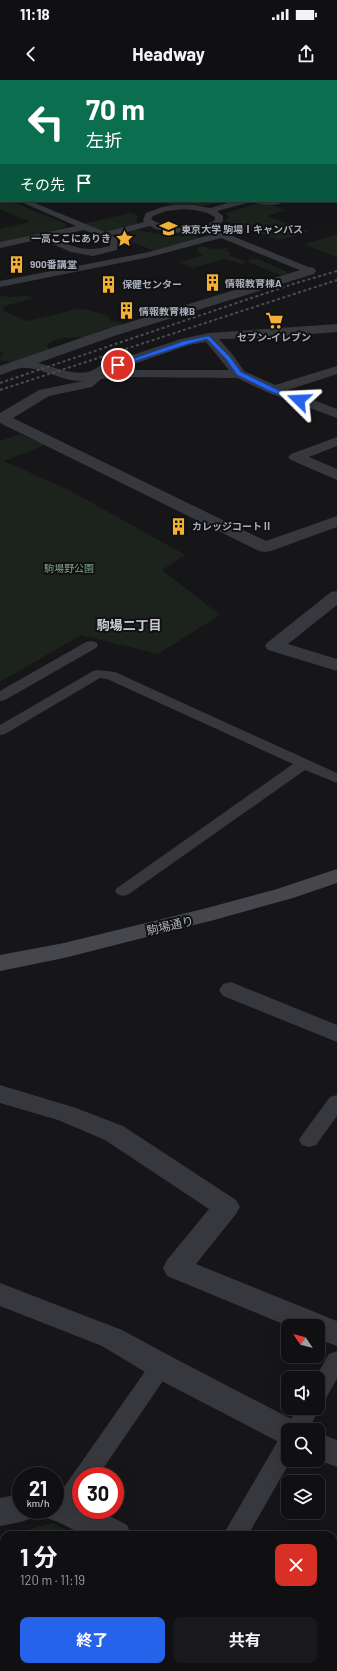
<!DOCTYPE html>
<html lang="ja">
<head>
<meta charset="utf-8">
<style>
  body { margin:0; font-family:Barlow,"Noto Sans JP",sans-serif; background:#19191b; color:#f1f3f6; height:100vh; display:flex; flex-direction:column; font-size:15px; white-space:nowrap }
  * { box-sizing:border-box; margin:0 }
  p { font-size:13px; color:#9c9d9f }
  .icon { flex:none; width:22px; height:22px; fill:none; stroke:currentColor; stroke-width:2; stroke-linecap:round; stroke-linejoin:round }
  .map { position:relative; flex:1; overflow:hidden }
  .drawer { position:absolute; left:0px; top:1451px; width:337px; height:140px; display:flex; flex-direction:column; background:#101012; border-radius:12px 12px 0 0; box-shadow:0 4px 16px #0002,0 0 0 1px #303032 }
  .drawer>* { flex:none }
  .guide { position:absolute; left:0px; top:0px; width:337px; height:122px; box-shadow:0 4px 16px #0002,0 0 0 1px #303032; background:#0b6e4f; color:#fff; overflow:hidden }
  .needle { width:26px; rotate:305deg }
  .tools { position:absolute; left:281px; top:1239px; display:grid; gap:8px }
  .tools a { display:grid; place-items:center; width:44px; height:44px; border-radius:8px; background:#101012; box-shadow:0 4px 16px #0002,0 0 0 1px #303032; font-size:20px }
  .speed { position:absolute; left:12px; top:1387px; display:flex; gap:8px; font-size:20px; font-weight:700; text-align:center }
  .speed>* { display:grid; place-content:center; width:52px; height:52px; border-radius:50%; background:#101012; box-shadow:0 4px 16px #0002,0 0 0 1px #303032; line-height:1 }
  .speed small { font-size:10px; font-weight:400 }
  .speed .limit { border:6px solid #d22; background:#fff; color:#111 }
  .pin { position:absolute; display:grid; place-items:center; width:34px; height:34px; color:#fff; margin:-17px; border:2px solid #fff; border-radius:50%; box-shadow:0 1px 4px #0007 }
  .me { position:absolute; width:44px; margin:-22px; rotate:291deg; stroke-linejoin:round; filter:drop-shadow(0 0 3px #0008) }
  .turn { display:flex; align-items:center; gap:14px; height:84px; padding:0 20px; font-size:18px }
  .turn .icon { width:52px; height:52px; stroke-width:2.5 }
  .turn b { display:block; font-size:28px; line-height:34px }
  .then { display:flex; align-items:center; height:38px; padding:0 20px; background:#0003; gap:8px; font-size:15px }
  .round { display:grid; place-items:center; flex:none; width:42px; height:42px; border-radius:8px; background:#19191b }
  .head { display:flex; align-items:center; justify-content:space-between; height:68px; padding:0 20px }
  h1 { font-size:24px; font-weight:700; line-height:30px }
  .cta { display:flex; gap:8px; margin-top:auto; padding:8px 20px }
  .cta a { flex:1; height:46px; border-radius:8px; background:#2563eb; color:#fff; font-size:16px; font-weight:700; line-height:46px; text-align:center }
  .cta a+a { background:#19191b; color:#f1f3f6 }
  .status { display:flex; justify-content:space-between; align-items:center; height:28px; padding:0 20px; background:#101012; direction:ltr }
  .status svg { height:11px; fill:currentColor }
  header { display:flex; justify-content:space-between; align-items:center; height:52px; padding:0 20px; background:#101012; font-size:18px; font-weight:700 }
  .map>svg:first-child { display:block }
</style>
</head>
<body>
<div class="status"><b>11:18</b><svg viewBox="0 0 49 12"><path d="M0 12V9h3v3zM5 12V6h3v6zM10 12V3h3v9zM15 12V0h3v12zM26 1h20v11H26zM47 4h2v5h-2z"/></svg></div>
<header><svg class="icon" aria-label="back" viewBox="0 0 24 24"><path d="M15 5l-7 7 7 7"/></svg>Headway<svg class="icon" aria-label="share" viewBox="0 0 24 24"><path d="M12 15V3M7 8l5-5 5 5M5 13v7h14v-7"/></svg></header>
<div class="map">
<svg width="337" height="1591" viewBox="0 0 337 1591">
  <rect width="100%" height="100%" fill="#161618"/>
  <path fill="#1c231d" d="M0 116 1 121H11L66 144 65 147 3 163 0 161V149L30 142 0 129Z
    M176 121H227L205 126 166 125Z
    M256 124 272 125 286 130 267 136 309 152 278 160 225 141 229 137 225 133Z
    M131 133 139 136 136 140 139 145 106 154 82 144Z
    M134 150C156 153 174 159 196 154L198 158 195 161 157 172 125 159Z
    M337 155V177L303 164Z
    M201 166 212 169 229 168 227 169V171L232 173 229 175 246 182 242 184 225 179 193 188 178 182 203 176 198 172 197 168Z
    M250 179H258L287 192V194L280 195 248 182Z
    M0 215C11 220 23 213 34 218L5 226 3 229 5 232 27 241 78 229 88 230 108 236 110 241 123 243C116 250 107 247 99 251 94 253 93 256 86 257 74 258 55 255 47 266L50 269 16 282 1 281 0 277 3 272H0Z
    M20 354 45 365 4 381 71 411 185 475 162 490 220 535 158 574 81 555 0 602V361Z
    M53 1443 75 1455H8Z
    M4 1456V1587H38L35 1591H0V1457Z"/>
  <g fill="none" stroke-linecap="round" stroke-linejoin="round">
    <path fill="#37383d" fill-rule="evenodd" d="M146 0H163L146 1Z
      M336 27H337V31H336Z
      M0 56H1V60H0Z
      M336 74H337V78H336Z
      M0 75H1V79H0Z
      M0 110H1V114H0Z
      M19 121H30L105 152 144 142 143 140 146 133 162 127 174 125H194L210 128 235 121H248L247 123 217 131 223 136V141L217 147 213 148 313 189 314 191 313 193H307L221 158 150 177 0 207V201L149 172 213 154 204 151 183 153 170 152 155 149 150 146 112 156 117 159 118 168 117 170 93 176 71 172 41 159 0 168V162L76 146ZM184 129C196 130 205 131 215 137V140C200 152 166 149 151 139L153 136 166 131ZM84 150 109 160 110 166C83 173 75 167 51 157Z
      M252 121H286C280 126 258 126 252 121Z
      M91 561 96 562 98 565 96 568 5 620 0 621V611L86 562Z
      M98 590 115 592 337 693V703L305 690 129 814 123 816 117 814 115 811 117 808 293 684 107 599 100 598 5 654 0 655V645L93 591Z
      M337 1015V1036L316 1065 309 1067 302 1065 299 1060 302 1055 330 1017Z
      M337 1271V1299L326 1318 318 1321V1298H315L329 1274Z
      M161 1277 169 1280 172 1286 169 1292 98 1396H81C81 1414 84 1431 63 1438L55 1435 52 1430H55V1420L153 1280Z
      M318 1324 320 1328 308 1350H288V1380H291L248 1455H223L280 1357 287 1355 285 1350 297 1328H318Z"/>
    <path fill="#37383d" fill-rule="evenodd" d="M310 187 314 188 316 191 314 194 117 255 38 283C56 287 83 301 99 286L181 259 209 253 337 244V252L262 258 219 259 233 275 244 291 275 305 337 286V294L288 310 337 329V338L269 313 237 298 127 297 101 299 92 307 49 316 13 338 266 461 337 436V447L271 471 265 472 259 471 0 343V333L39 310 83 301C62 302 39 286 21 288 14 289 7 293 0 295V286L107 249ZM206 262 229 290H116L189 265Z
      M337 357V366L309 377 337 389V400L291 380 288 377 291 374Z
      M337 511V525L288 564 337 579V591L268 570 265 566 268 562 331 512Z
      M231 902 337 945V962L223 916 219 910 223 904Z
      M0 1005 76 1028 123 1046 236 1120 240 1127 236 1134 196 1184 337 1241V1266L318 1259V1246H288L167 1196 163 1188 167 1180 209 1129 105 1060 58 1040 0 1023Z
      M0 1203 122 1250 172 1277 299 1343 303 1350H288V1365L277 1361 150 1295 102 1266 0 1226Z
      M318 1353 337 1360V1387L318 1380Z
      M55 1413 63 1414 81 1421V1430H98L127 1445 131 1455H84L58 1442 44 1437 40 1430H55Z
      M21 1414V1430H36L32 1438 21 1442 0 1446V1418Z
      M333 1554 337 1555V1588L333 1587Z"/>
    <path fill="#45474d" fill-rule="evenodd" d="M337 789V803L293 818 214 840 64 878 0 891V875L64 863 203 829 277 809Z"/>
    <path stroke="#4a4c52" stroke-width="2" stroke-dasharray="3 2.5" stroke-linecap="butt" d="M0 303 293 204 337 191
      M0 310 337 200"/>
  </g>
  <path fill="#2563eb" stroke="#184099" d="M209 256 230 277 241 292 276 309 301 319V321H297L272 312 237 295 226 279 207 259 188 264 120 286 115 285 184 261Z"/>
  <defs>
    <symbol id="university-bare" viewBox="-9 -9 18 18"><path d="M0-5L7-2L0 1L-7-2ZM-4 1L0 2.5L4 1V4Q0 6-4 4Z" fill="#f2b134" stroke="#111113" stroke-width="2.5" paint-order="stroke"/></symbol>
    <symbol id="sight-bare" viewBox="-9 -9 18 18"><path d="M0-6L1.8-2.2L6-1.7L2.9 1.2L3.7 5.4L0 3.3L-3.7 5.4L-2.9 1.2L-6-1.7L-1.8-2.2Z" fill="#f2b134" stroke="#111113" stroke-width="2.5" paint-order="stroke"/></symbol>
    <symbol id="building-bare" viewBox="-9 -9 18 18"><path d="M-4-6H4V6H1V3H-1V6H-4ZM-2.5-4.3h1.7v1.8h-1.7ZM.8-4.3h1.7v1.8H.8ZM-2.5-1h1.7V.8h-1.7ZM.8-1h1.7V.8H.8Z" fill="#f2b134" stroke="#111113" stroke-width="2.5" paint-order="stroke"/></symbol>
    <symbol id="supermarket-bare" viewBox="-9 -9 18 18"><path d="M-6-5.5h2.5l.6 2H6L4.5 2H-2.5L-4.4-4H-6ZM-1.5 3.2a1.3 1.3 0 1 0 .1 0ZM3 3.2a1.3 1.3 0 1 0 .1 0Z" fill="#f2b134" stroke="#111113" stroke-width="2.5" paint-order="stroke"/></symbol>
  </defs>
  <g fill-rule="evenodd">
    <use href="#university-bare" x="156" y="136" width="25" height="25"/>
    <use href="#sight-bare" x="112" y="146" width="25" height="25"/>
    <use href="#building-bare" x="4" y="172" width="25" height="25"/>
    <use href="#building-bare" x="200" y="190" width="25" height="25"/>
    <use href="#building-bare" x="96" y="192" width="25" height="25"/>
    <use href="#building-bare" x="114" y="218" width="25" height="25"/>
    <use href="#supermarket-bare" x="262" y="228" width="25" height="25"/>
    <use href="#building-bare" x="166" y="434" width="25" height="25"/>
  </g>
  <g text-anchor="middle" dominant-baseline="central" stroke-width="4" stroke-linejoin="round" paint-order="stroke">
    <g font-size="10" font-weight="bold" fill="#a8adb8" stroke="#111113" text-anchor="start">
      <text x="181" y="149">東京大学 駒場Ⅰキャンパス</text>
      <text x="111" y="158" text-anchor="end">一高ここにありき</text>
      <text x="30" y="184">900番講堂</text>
      <text x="225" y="203">情報教育棟A</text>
      <text x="122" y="204">保健センター</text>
      <text x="139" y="231">情報教育棟B</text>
      <text x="274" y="257" text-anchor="middle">セブン-イレブン</text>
      <text x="192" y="446">カレッジコートⅡ</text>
    </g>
    <g font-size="10" fill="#7fa381" stroke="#111113">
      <text x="69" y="488">駒場野公園</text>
    </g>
    <g font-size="12" fill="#a8adb8" stroke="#111113">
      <text transform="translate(170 845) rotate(-13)">駒場通り</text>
    </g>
    <g font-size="13" font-weight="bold" fill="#c9ccd4" stroke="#111113">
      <text x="129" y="545">駒場二丁目</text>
    </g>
  </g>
</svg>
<div class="tools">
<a><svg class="needle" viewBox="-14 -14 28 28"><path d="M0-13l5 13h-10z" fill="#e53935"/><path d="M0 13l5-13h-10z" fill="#9c9d9f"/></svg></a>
<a><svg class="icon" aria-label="sound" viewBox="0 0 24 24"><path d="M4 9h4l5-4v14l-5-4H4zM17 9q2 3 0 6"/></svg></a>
<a><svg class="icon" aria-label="search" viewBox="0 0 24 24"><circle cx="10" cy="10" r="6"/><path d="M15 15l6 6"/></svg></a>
<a><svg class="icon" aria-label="layers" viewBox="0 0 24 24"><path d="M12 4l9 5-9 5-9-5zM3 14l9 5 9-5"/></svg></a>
</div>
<div class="speed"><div>21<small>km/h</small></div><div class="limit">30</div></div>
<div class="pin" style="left:118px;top:285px;background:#d93025"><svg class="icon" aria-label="arrive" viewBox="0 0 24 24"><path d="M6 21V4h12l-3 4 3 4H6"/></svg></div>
<svg class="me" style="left:299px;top:320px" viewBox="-20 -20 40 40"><path d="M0-17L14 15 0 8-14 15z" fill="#2563eb" stroke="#fff" stroke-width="4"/></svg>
<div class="guide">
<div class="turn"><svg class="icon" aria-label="left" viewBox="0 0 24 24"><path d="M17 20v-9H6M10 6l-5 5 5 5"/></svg><div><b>70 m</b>左折</div></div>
<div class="then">その先<svg class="icon" aria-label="arrive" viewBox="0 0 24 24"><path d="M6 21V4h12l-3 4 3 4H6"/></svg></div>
</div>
<section class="drawer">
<div class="head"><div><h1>1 分</h1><p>120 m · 11:19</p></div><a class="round" style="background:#d93025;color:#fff"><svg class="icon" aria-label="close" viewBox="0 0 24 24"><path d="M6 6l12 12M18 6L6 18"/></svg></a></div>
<div class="cta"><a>終了</a><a>共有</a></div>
</section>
</div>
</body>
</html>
